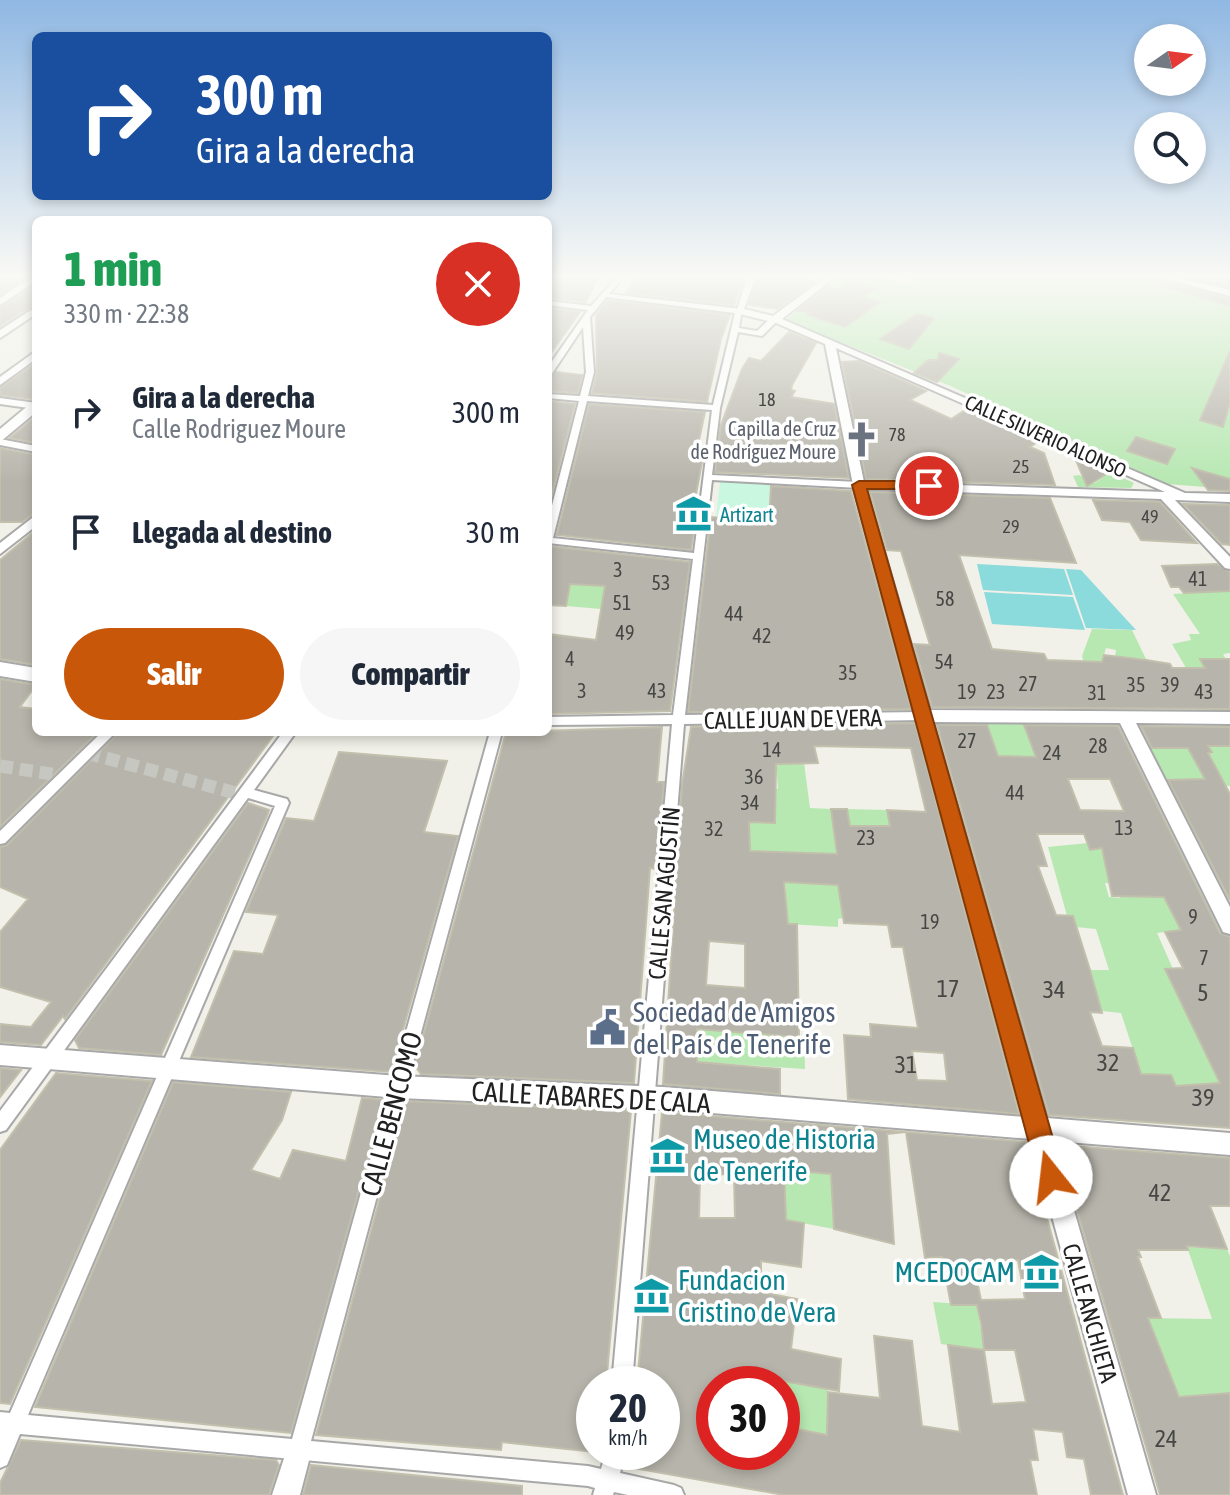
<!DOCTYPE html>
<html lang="es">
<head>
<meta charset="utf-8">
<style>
  body { margin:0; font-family:"Asap Condensed",sans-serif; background:#f6f6f7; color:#1f2937; height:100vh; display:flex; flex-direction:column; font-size:30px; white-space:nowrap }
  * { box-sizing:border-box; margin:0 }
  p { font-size:26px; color:#747a83 }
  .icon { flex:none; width:44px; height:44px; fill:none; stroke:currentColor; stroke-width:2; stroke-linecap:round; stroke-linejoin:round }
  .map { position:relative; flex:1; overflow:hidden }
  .details { position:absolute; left:32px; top:216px; width:520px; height:520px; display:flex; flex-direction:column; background:#fff; border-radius:12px; box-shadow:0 4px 12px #0003 }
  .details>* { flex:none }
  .top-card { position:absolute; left:32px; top:32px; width:520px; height:168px; border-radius:12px; box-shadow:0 4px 12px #0003; background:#1a4fa0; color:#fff; overflow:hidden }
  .needle { width:52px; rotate:76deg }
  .tools { position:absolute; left:1134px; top:24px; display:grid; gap:16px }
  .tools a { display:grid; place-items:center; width:72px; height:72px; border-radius:50%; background:#fff; box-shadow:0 4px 12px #0003; font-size:40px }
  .speed { position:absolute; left:576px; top:1366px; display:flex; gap:16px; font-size:40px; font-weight:700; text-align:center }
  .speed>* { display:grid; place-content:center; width:104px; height:104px; border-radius:50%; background:#fff; box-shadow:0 4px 12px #0003; line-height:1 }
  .speed small { font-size:20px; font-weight:400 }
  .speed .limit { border:12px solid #d22; background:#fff; color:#111 }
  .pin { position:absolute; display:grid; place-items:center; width:68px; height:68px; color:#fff; margin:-34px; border:4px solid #fff; border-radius:50%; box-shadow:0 2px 8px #0007 }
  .me { position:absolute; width:88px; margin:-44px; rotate:344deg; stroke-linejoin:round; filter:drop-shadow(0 0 6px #0008) }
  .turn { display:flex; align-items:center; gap:28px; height:168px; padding:0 32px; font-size:36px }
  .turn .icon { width:104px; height:104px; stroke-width:2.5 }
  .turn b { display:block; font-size:56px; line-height:68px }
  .round { display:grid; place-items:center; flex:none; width:84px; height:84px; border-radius:42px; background:#f6f6f7 }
  .summary { display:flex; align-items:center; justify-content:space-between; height:136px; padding:0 32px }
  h1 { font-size:48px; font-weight:800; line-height:60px; color:#1e9e55 }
  .action { display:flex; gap:16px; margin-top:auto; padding:16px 32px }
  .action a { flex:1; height:92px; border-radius:48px; background:#c9570a; color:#fff; font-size:32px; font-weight:800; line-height:92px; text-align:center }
  .action a+a { background:#f6f6f7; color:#1f2937 }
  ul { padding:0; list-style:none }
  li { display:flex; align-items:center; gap:24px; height:120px; padding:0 32px }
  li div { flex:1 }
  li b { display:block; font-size:30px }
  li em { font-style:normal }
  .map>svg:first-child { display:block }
</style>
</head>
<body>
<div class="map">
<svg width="1230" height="1495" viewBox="0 0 1230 1495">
  <rect width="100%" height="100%" fill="#f1f1e9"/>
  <path fill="#b7e8b2" d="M846 274H869L912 285 916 281 890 274H1144L1230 296V489L1167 484 948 385 785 320Z
    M1081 458 1134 483 1131 488 1078 487 1073 476 1079 475 1095 483 1107 474 1079 460Z
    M570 584 606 586 601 609 566 606Z
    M1230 591V653L1223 654 1226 659H1200L1205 668H1197L1201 675 1189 673 1172 644 1191 640 1189 634H1200L1173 594Z
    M1092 629 1132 630 1146 659 1115 657 1116 650 1106 648 1100 668 1086 673 1082 656Z
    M986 723 1023 724 1036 757 998 756Z
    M1208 746H1230V786H1226L1205 753 1212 752Z
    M1150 748H1188L1205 779 1166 780Z
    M768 763H804L810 808 831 809 843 918 838 919V927L788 924 785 882 750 851 749 822 775 823 776 799 769 798V788L778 789 777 775 768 773Z
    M847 809 887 810 890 826H850Z
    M1088 843 1102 848 1166 886 1105 883 1109 897 1120 898 1118 888 1164 897 1181 930 1157 933 1173 969 1166 970 1220 1083 1176 1086 1171 1075 1141 1074 1121 1013 1102 1011 1090 970H1109L1096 929 1076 927 1073 916H1067L1048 847Z
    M697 1029 804 1038 805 1069 697 1062Z
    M815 1121 829 1123 834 1229 786 1220 784 1170 809 1172V1151L816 1152Z
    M1187 1247 1227 1249 1230 1256V1393L1179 1397 1148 1318 1212 1319Z
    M933 1302 977 1305 984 1350 941 1344Z
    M783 1381 828 1389 827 1435 782 1426Z"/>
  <path fill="#c9f7e0" d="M720 481 771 485 769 522 716 517Z"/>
  <path fill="#8bdadc" d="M977 564 1064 569 1073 595 983 590Z
    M1066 569 1081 570 1136 630 1086 628Z
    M984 592 1073 597 1085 630 992 624Z"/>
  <path fill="#b7b5ab" stroke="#c2bfac" stroke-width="2" fill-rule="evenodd" d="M0 274H31L0 294Z
    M561 274H599L586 302 548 298Z
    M640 274H733L744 276 734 305 626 293Z
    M766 274 788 277 808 274 805 278 814 282 778 309 749 305 758 279Z
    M1135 274 1230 299V306L1135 278Z
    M1173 274H1230V287Z
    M850 280 875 288 864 297 880 302 845 327 808 315 812 312 797 311 828 286 839 290Z
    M36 285V304L0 326V308Z
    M607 300 730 315 721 339 707 402 592 393 597 372 596 315Z
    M548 308 580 312 548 357Z
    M917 314 934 318 909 349 880 339Z
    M789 332 816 343 792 385 791 390 795 391 791 397 834 404 849 478 715 472 721 425 742 369 749 358 761 361Z
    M1230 351V403L1223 427 1200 420Z
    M939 353 959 359 937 382 914 373 928 360H938Z
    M859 361 926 391 910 400 921 405 951 419 967 409 1036 443 1030 447 1044 453 1055 485 866 479 842 362Z
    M36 363V396L31 399 0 395V388Z
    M556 372 582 375 578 393 548 391V378Z
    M548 401 575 404 548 509Z
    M589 404 705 412 697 450 704 452 692 515 696 516 691 550 557 535Z
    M36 416V443L10 438Z
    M1136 437 1175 449 1167 464 1127 451Z
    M0 448 36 455V512L22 522H0Z
    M1075 458 1108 473 1087 486Z
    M1192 468 1230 479V491L1208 490Z
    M771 486 851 491 911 709 688 712 711 517 769 522Z
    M870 492 1050 498 1076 563 959 555 992 649 1044 654 1047 660 1102 662 1104 655 1146 660 1170 664 1172 668H1205L1200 659H1230V709L932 707 914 644 930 645 901 551 887 550Z
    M1093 500 1160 502 1197 543 1141 540 1130 522 1102 520Z
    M1183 504 1230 505V545L1222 544Z
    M36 530V665L0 659V560Z
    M548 546 690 562 670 711 548 714V634L596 640 605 586 570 584 566 606 548 605Z
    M1217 564 1230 572V591L1184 593 1179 587H1171L1162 566Z
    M0 679 36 685 20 707 36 709V732H98L0 827Z
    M915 723 1019 1114 848 1099 844 1035 871 1037 870 1024 918 1028 903 947H892L888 925 844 923 838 885 784 882 788 924H797L799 1037 697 1029V1062L780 1069V1094L663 1084 682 785 691 727ZM814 746 911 748 926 812 887 810 890 826H850L847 809H831L837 854 750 851 749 822 775 823 776 764 818 763ZM709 941 745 944V988L706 985ZM912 1051 944 1053 947 1081 917 1080Z
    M937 725H987L998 756 1036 757 1024 725 1118 726 1220 933 1230 937V1128L1049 1115ZM1068 779H1110L1124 811 1080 810ZM1037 834H1084L1090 850 1102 848 1112 896 1164 897 1181 930 1165 932 1183 968 1165 969 1220 1083 1176 1086 1171 1075 1141 1074 1133 1048 1102 1046 1090 1012 1102 1013 1090 970 1073 916 1056 915 1038 866H1047Z
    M1141 726 1230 727V746H1208L1212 752 1208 753 1230 794V900L1168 780 1205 779 1188 748H1152Z
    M662 727 657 782H664L656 869 650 868 634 1083 421 1074 415 1066 506 732Z
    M119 732H276L65 1019 63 1016 41 1045 0 1042V1024L31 1027 51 1002 0 987V932L28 899 0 887V847L7 845Z
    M339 752 447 761 424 832 458 836 391 1072 191 1057 234 951 263 954 278 915 246 912 286 818 314 821Z
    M248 803 269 810 267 816 161 1055 79 1048 75 1040Z
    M0 1068 21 1070 0 1097Z
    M56 1073 152 1081 10 1404 0 1403V1150Z
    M173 1082 291 1092 282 1120 251 1170 280 1179 293 1150 346 1161 362 1098 384 1100 291 1433 35 1407Z
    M406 1101 631 1111 606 1384H594V1452L502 1442 501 1450 316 1435Z
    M662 1112 905 1132 887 1134 894 1244 834 1229 831 1174 784 1170 786 1220 804 1223 801 1267 761 1261V1292L797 1299 791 1349 841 1359 839 1391 783 1381 782 1384H714V1452H782V1426L827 1435 828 1392 880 1398 874 1336 912 1341 922 1426 960 1432 948 1345 984 1350 981 1323 977 1305H951L942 1257 925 1258 906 1132 1026 1142 1123 1495H1091L1084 1459 1067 1457 1063 1432 1033 1429 1038 1460H1030L1037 1495H784L628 1467 629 1452H662V1384H637ZM700 1173 734 1175 735 1218H699ZM1018 1260 1025 1299 981 1300 973 1261ZM984 1350H1015L1026 1402 992 1404Z
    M1058 1145 1230 1158V1206H1210L1227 1249 1187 1246 1188 1250H1138L1141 1257H1138L1161 1318H1148L1179 1397 1230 1393V1495H1160Z
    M21 1440 276 1460 279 1465 269 1495H0V1483Z
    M311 1465 522 1486V1495H303Z"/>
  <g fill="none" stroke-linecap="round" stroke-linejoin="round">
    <path stroke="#c7c7c1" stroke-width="13" stroke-dasharray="13 7" stroke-linecap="butt" d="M87 753 243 795
      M0 766 64 776"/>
    <defs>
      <path id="pedestrian" d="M620 274H626L609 294 742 309 739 328 757 331 771 318 778 320 762 336 738 332 720 408 712 475 859 482 864 485 859 488 712 480 685 715 922 712 928 716 922 720 684 724 632 1384H612L672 724 548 725V717L673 715 693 559 548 543V521L579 401 548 398V394L580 396 586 372 583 327 551 375H548V367L588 310 548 305V301L591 306ZM606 297 735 313 713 405 588 396 594 372 590 317ZM587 401 712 410 694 553 553 538Z
        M102 732H116L5 843 0 844V831Z
        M283 732H296L254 790 287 799 289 803 28 1415 292 1439 490 732H502L311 1441 588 1466 601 1469 606 1452H626L620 1473 674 1485 681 1488 684 1495H628L614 1492 613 1495H593L595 1488 588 1486 20 1434 7 1465 0 1468V1412L10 1413 275 806 248 798 6 1130 0 1132V1111Z"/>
      <path id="minor" d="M36 274V281L0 305V298Z
        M748 274H757L744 309 773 316 830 274H839L782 319 1185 493 1230 494V502L1175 500 1230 557V569L1225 568 1161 499 866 489 930 710 1230 712V724L1136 723 1230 907V934L1223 932 1120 723 933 722 1047 1118 1230 1133V1155L1054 1141 1156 1495H1128L1031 1139 663 1109 399 1098 0 1065V1045L399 1076 663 1087 1025 1117 853 485 825 344 776 323 736 313ZM836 348 1165 492 864 482Z
        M1148 274H1162L1230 290V296Z
        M36 307V314L0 338V330Z
        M36 351V359L0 385V377Z
        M0 398 36 403V409L0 404Z
        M0 439 36 446V452L0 445Z
        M36 515V526L0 554V543Z
        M299 1436 308 1440 312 1449 300 1495H272L290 1440Z"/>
      <path id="tertiary" d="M36 399V412L0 442V429Z
        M0 662 36 668V682L0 676Z"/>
    </defs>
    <use href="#pedestrian" stroke="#a8a8a8" stroke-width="4"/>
    <use href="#minor" stroke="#a8a8a8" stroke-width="4"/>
    <use href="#tertiary" stroke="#a8a8a8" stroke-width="4"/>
    <use href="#pedestrian" fill="#fff" fill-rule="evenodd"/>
    <use href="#minor" fill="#fff" fill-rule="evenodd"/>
    <use href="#tertiary" fill="#fff" fill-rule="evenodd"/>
  </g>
  <linearGradient id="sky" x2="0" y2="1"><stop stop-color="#90b8e3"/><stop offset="0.57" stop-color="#f9f9f5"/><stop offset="1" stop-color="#f9f9f5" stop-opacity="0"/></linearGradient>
  <rect width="1230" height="483" fill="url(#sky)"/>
  <path fill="#c9570a" stroke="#833906" stroke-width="2" d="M929 481 936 486 934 489H867L1064 1177 1060 1186 1051 1190 1042 1186 1038 1177 852 485 859 481Z"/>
  <defs>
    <symbol id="church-bare" viewBox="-9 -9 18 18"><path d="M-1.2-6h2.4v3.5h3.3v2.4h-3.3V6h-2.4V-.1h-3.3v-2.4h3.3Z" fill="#6b7280" stroke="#fff" stroke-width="2.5" paint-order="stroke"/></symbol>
    <symbol id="museum-bare" viewBox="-9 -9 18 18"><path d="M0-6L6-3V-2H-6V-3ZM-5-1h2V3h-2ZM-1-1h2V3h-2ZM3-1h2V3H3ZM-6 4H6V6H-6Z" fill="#0f9aa8" stroke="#fff" stroke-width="2.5" paint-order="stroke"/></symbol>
    <symbol id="civic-bare" viewBox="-9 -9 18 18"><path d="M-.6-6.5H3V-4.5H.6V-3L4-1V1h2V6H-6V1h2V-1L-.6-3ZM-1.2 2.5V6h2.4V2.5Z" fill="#5c6f8a" stroke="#fff" stroke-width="2.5" paint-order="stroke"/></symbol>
  </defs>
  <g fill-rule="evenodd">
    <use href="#church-bare" x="836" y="414" width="51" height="51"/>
    <use href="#museum-bare" x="668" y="488" width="51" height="51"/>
    <use href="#civic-bare" x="582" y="1002" width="51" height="51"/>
    <use href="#museum-bare" x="642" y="1130" width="51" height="51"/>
    <use href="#museum-bare" x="1016" y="1246" width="51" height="51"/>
    <use href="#museum-bare" x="626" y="1270" width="51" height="51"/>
  </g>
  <g text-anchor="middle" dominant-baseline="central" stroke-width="7" stroke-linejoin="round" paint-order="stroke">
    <g font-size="18" fill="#464644">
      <text x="767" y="399">18</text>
      <text x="897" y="434">78</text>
      <text x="1021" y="466">25</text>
      <text x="1150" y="516">49</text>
      <text x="1011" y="526">29</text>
    </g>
    <g font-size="20" fill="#5b616d" stroke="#fff" text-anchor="end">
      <text x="836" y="428">Capilla de Cruz<tspan x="836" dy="23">de Rodríguez Moure</tspan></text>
    </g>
    <g font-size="20" fill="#212121" stroke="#fff">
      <text transform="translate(1046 436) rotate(24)">CALLE SILVERIO ALONSO</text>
    </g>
    <g font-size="20" fill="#0d838f" stroke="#fff" text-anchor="start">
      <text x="720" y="514">Artizart</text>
    </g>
    <g font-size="20" fill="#464644">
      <text x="618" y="569">3</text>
      <text x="1198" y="578">41</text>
      <text x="661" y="582">53</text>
      <text x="945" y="598">58</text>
      <text x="622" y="602">51</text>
      <text x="734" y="613">44</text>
      <text x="625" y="632">49</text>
      <text x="762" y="635">42</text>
      <text x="570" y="658">4</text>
      <text x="944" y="661">54</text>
      <text x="848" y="672">35</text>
      <text x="1028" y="683">27</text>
      <text x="1136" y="684">35</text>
      <text x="1170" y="684">39</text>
      <text x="582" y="690">3</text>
      <text x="657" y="690">43</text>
      <text x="967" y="691">19</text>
      <text x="996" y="691">23</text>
      <text x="1204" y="691">43</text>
      <text x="1097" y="692">31</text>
      <text x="967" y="740">27</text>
      <text x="1098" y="745">28</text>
      <text x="772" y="749">14</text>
      <text x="1052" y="752">24</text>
      <text x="754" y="776">36</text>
      <text x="1015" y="792">44</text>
      <text x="750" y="802">34</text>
      <text x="1124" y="827">13</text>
      <text x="714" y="828">32</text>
      <text x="866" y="837">23</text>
      <text x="1193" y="916">9</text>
      <text x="930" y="921">19</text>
      <text x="1204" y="957">7</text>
    </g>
    <g font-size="24" fill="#212121" stroke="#fff">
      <text transform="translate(793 719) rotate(-1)">CALLE JUAN DE VERA</text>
      <text transform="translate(664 893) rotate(-85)">CALLE SAN AGUSTÍN</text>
      <text transform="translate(1090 1313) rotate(74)">CALLE ANCHIETA</text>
    </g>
    <g font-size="24" fill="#464644">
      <text x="948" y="988">17</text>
      <text x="1054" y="989">34</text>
      <text x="1203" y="992">5</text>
      <text x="1108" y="1062">32</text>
      <text x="906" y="1064">31</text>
      <text x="1203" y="1097">39</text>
      <text x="1160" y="1192">42</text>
      <text x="1166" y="1438">24</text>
    </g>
    <g font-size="28" fill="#4e5e75" stroke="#fff" text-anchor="start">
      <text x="633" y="1012">Sociedad de Amigos<tspan x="633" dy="32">del País de Tenerife</tspan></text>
    </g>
    <g font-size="28" fill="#212121" stroke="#fff">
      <text transform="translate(591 1097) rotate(3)">CALLE TABARES DE CALA</text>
      <text transform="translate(391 1114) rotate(-75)">CALLE BENCOMO</text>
    </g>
    <g font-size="28" fill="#0d838f" stroke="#fff" text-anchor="start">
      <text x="693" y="1139">Museo de Historia<tspan x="693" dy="32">de Tenerife</tspan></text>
      <text x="1015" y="1272" text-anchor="end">MCEDOCAM</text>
      <text x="678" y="1280">Fundacion<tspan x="678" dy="32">Cristino de Vera</tspan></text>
    </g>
  </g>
</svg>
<div class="tools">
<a><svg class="needle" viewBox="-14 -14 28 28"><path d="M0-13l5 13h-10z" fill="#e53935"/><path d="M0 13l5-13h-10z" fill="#747a83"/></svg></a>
<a><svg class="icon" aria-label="search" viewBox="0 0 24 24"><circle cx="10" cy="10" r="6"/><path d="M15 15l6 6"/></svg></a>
</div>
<div class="speed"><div>20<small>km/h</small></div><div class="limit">30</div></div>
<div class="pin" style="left:929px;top:486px;background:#d93025"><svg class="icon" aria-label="arrive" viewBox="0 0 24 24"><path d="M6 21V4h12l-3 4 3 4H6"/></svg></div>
<svg class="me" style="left:1051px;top:1177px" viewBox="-20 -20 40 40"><circle r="19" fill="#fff"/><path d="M0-13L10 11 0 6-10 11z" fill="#c9570a"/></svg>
<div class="top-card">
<div class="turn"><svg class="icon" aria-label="right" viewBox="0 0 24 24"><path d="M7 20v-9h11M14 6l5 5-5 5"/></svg><div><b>300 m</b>Gira a la derecha</div></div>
</div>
<section class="details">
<div class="summary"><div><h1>1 min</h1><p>330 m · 22:38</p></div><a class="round" style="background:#d93025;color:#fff"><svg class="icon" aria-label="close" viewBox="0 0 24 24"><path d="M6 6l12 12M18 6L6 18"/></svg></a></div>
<ul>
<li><svg class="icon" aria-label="right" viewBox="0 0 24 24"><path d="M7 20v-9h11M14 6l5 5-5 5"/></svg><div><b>Gira a la derecha</b><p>Calle Rodriguez Moure</p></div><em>300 m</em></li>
<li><svg class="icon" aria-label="arrive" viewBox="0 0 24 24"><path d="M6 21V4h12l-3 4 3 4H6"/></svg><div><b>Llegada al destino</b></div><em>30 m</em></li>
</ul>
<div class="action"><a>Salir</a><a>Compartir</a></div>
</section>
</div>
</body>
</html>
